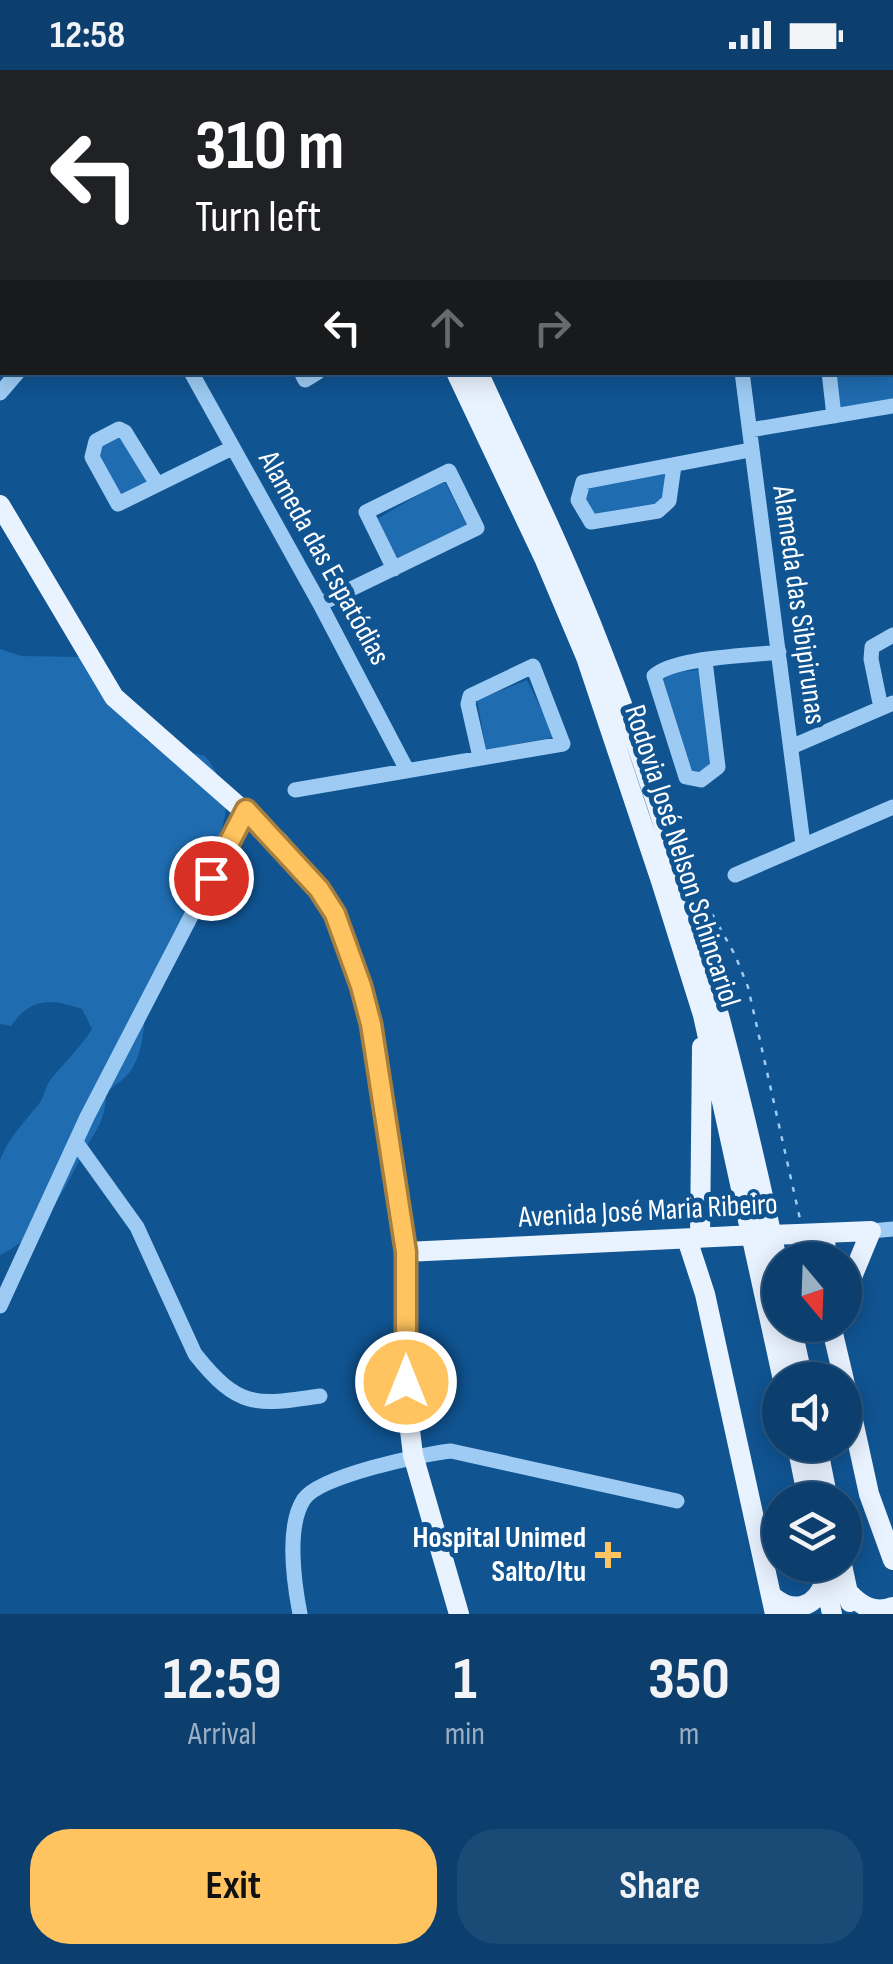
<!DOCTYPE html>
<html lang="en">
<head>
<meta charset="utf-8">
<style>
  body { margin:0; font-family:"Sofia Sans Condensed",sans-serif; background:#1a4a76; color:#f1f3f6; height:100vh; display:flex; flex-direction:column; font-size:38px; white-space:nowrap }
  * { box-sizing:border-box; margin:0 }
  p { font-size:32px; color:#9aafc2 }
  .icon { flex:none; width:55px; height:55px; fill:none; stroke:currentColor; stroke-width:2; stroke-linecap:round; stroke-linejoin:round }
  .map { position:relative; height:1544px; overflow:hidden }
  .sheet { display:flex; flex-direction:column; background:#0c3f6e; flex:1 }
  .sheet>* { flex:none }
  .banner { position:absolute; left:0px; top:0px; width:895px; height:305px; box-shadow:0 5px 25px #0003,0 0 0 2px #2c5881; background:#202124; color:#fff; overflow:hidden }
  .needle { width:65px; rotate:161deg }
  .controls { position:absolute; left:762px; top:1172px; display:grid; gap:20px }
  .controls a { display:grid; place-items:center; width:100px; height:100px; border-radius:50%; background:#0c3f6e; box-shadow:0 5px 25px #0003,0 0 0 2px #2c5881; font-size:50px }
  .pin { position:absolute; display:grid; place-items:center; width:85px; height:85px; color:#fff; margin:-42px; border:5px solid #fff; border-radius:50%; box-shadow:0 2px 10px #0007 }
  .me { position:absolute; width:110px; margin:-55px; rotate:0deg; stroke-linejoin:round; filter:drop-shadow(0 0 8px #0008) }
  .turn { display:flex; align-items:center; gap:35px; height:210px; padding:0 30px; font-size:45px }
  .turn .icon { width:130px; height:130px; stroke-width:2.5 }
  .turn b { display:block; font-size:70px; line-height:85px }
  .lanes { display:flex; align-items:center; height:95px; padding:0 30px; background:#0003; justify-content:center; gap:50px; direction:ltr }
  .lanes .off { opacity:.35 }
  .eta { display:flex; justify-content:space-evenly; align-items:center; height:170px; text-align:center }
  .eta b { font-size:60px; font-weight:700; line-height:70px }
  .cta { display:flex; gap:20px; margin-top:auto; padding:20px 30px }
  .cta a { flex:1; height:115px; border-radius:40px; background:#ffc45f; color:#111; font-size:40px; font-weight:700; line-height:115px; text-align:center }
  .cta a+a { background:#1a4a76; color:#f1f3f6 }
  .status { display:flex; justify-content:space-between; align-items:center; height:70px; padding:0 50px; background:#0c3f6e; direction:ltr }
  .status svg { height:28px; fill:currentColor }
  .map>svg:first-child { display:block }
</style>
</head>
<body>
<div class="status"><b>12:58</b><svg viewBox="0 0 49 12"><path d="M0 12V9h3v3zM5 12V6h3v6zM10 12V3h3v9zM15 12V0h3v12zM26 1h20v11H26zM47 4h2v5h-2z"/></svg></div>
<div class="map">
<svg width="893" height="1544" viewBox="0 0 893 1544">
  <rect width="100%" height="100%" fill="#105492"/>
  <path fill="#1f6cb0" d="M893 294V334L835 344 831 303 892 302Z
    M118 362 153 413 120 430 97 388 100 373Z
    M669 401 667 429 656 439 594 448 583 431 585 415Z
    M444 410 467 455 397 493 377 449Z
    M0 579 21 586 80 587 148 672 205 686C216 700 226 716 226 735 225 779 172 862 153 906 141 935 149 968 133 997 127 1009 115 1014 106 1023 106 1055 92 1063 80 1089 59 1129 43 1164 0 1185V1090C9 1066 26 1051 41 1031 45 1024 46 1015 51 1009 65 992 80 978 92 959L82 939C52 928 30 927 11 956L0 954Z
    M703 599 715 696 701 704 690 703 660 612 672 603Z
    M527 610 555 667 486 680 477 630Z"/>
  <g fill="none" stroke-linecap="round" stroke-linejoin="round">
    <path stroke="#9dcbf3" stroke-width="2.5" stroke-dasharray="5 8" stroke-linecap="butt" d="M706 833 735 885 748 917 800 1149"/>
    <path stroke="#9dcbf3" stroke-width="15" d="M250 0 251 2
      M641 0 642 2
      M820 0 821 2
      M214 2 215 0
      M361 2 362 0
      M0 6 4 0
      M0 23 2 25
      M0 260 2 257
      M892 284 893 287
      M191 302 320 534 407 700
      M301 302 305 310 318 302
      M742 302 803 774
      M829 302 834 346
      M0 323 18 302
      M750 360 893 336
      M674 396 669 431 658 441 591 452 578 430 583 412 750 380
      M157 414 125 362 119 359 96 371 92 387 118 434 232 378
      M320 534 477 458 449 401 366 442 394 499
      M705 591 718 697 701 710 686 707 654 606C674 587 749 586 779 582
      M881 638 871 589 872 577 893 565
      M791 677 893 633
      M295 720 563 674 533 596 470 626 468 634 480 687
      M735 805 893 737
      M76 1072 137 1157 195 1284C238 1338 255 1336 320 1326
      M871 1161 893 1159
      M0 1236 87 1047 246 740
      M300 1544C294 1513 286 1456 304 1429 320 1406 422 1384 451 1381L677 1431"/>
    <path stroke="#e9f3ff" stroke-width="20" d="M286 0 287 2
      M313 0 314 2
      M456 302 545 490 586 587 661 811 703 945 783 1310
      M478 302C520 394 565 485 601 579 680 780 735 992 780 1204
      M0 435 114 627 279 772 319 819 335 845 349 878 371 954 406 1182 407 1336 413 1385 459 1544
      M825 1163 826 1190
      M798 1164 871 1161 845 1224
      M700 1168 702 977
      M687 1169 705 1224 775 1544
      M406 1182 735 1166
      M791 1255 803 1310
      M831 1255 844 1310
      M845 1314 869 1424 893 1490
      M797 1375 808 1430
      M817 1375 828 1430
      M822 1495 832 1544
      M842 1495 850 1532
      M848 1522C861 1536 874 1544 893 1537
      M772 1526C793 1544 815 1539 825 1511"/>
    <path stroke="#e9f3ff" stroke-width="20" d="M735 1166 798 1164"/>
  </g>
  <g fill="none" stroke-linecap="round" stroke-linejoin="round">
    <defs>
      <path id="route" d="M211 808 246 740 319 819 335 844 361 916 371 954 406 1182V1312"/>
    </defs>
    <use href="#route" stroke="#a67f3e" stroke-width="25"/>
    <use href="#route" stroke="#ffc45f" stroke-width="18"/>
  </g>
  <path fill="#ffc45f" stroke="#105492" stroke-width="4" d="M603 1470h10v10h10v10h-10v10h-10v-10h-10v-10h10z"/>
  <g text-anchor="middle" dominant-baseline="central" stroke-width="10" stroke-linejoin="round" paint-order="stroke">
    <g font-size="30" fill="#fff" stroke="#105492">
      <text transform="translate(324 488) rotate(61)">Alameda das Espatódias</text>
      <text transform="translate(799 535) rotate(82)">Alameda das Sibipirunas</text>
      <text transform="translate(682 786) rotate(72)">Rodovia José Nelson Schincariol</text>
      <text transform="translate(648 1141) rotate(-3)">Avenida José Maria Ribeiro</text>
    </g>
    <g font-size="30" font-weight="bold" fill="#fff" stroke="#105492" text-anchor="end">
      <text x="586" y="1468">Hospital Unimed<tspan x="586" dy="34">Salto/Itu</tspan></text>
    </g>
  </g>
</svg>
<div class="controls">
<a><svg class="needle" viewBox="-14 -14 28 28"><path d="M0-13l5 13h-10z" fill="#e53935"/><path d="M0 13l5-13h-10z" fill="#9aafc2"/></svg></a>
<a><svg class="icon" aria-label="sound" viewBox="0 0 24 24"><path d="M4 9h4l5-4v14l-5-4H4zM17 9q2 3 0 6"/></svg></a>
<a><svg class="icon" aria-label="layers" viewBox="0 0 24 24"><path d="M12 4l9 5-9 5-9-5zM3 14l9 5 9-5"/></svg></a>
</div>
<div class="pin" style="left:211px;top:808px;background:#d93025"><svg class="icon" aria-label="arrive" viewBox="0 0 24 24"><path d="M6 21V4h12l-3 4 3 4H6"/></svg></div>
<svg class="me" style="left:406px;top:1312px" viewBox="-20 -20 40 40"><circle r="17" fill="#ffc45f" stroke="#fff" stroke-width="3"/><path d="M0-11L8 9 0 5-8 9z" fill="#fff"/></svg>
<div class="banner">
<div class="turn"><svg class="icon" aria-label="left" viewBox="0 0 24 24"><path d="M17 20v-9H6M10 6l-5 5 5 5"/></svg><div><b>310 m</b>Turn left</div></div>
<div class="lanes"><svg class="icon" aria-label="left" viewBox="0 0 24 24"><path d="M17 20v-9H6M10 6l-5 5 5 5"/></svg><svg class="icon off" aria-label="ahead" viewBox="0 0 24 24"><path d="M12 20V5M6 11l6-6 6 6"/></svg><svg class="icon off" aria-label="right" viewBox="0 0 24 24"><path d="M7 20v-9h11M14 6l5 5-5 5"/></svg></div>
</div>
</div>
<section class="sheet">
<div class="eta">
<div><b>12:59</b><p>Arrival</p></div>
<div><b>1</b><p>min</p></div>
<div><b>350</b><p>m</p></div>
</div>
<div class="cta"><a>Exit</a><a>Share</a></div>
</section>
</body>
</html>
